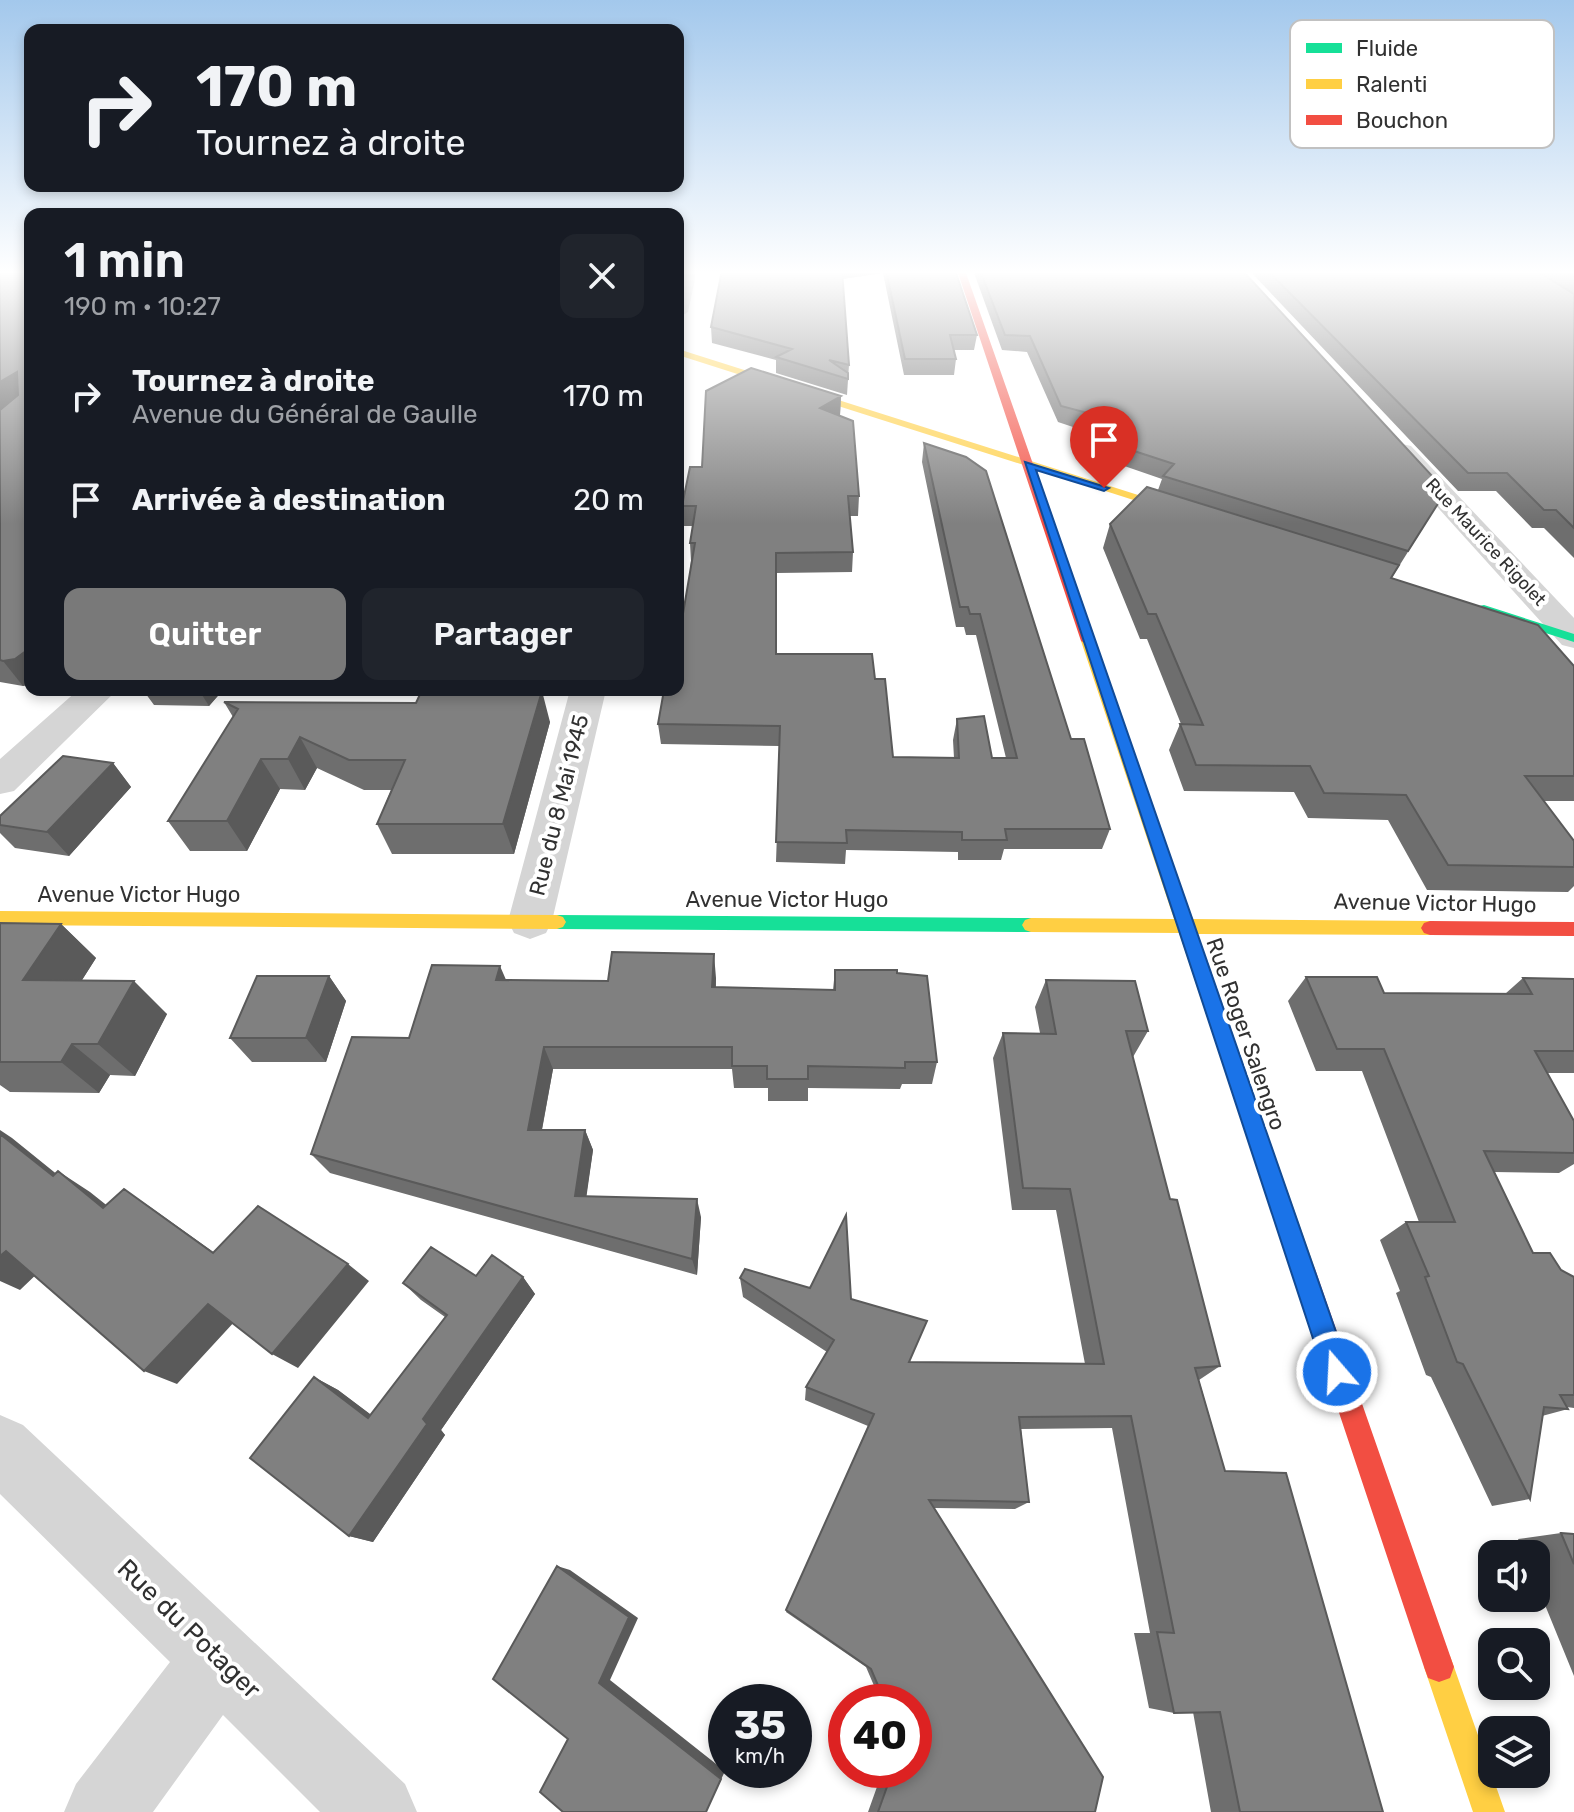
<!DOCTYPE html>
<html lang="fr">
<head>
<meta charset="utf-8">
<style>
  body { margin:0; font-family:Rubik,sans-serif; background:#20242c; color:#f1f3f6; height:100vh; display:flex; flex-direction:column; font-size:30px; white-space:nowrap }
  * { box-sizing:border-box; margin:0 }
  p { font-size:26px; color:#9ea1a6 }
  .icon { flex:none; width:44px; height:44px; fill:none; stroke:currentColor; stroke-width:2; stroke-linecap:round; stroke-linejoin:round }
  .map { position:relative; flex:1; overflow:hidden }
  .panel { position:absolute; left:24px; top:208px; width:660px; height:488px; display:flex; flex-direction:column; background:#171b24; border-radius:16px; box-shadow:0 4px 12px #0003 }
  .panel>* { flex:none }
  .top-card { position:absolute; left:24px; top:24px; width:660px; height:168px; border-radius:16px; box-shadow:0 4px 12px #0003; background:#171b24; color:#f1f3f6; overflow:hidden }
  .buttons { position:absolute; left:1478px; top:1540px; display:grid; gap:16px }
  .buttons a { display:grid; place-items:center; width:72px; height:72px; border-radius:16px; background:#171b24; box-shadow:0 4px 12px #0003; font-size:40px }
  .speed { position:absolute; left:708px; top:1684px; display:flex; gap:16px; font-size:40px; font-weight:700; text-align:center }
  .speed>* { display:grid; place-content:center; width:104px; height:104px; border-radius:50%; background:#171b24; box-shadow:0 4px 12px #0003; line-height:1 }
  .speed small { font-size:20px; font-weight:400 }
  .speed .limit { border:12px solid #d22; background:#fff; color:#111 }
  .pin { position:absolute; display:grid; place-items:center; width:68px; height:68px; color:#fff; margin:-82px -34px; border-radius:50% 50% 50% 0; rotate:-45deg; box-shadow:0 0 8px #0007 }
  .pin .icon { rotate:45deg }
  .me { position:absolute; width:88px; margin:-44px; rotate:341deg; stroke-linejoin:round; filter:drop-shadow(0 0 6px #0008) }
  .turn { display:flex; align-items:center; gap:28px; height:168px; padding:0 40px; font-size:36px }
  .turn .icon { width:104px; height:104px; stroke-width:2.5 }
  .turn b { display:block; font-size:56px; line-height:68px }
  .round { display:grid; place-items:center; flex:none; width:84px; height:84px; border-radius:16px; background:#20242c }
  .summary { display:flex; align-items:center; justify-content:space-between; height:136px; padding:0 40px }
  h1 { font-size:48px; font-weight:600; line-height:60px }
  .cta { display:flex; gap:16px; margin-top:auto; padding:16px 40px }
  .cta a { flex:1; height:92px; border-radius:16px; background:#797979; color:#fff; font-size:32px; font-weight:600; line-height:92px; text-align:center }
  .cta a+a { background:#20242c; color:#f1f3f6 }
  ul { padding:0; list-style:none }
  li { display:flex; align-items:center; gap:24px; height:104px; padding:0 40px }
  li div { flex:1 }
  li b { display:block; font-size:30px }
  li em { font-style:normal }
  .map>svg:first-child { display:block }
</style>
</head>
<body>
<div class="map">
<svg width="1574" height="1812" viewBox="0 0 1574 1812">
  <rect width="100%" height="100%" fill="#fff"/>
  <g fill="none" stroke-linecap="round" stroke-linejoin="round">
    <path fill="#d5d5d5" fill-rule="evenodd" d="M679 270H697L688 312 678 318Z
      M1402 444 1411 446 1574 618V648L1562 645 1393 458 1389 452Z
      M78 690H117L14 791 0 794V759Z
      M570 690H606L552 921 546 933 530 939 514 933 508 921Z
      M0 1415 23 1425 405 1784 417 1812H320L223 1715 153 1812H64L76 1784 170 1662 0 1494Z"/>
    <path fill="#16e098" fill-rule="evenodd" d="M1484 605 1574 634V642L1479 612V606Z
      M557 915 1031 918 1037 920 1040 925 1037 930 1031 932 557 929 551 927 548 922 551 917Z"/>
    <path fill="#ffcf43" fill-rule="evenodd" d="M678 349 1198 514 1200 516 1190 518 678 355Z
      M1088 637 1095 641 1192 919 1430 921 1436 923 1439 928 1436 933 1430 935 1197 934 1315 1269 1311 1277 1303 1281 1295 1277 1291 1269 1179 933 1031 932 1025 930 1022 925 1025 920 1031 918 1174 919 1081 641Z
      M0 911 557 915 563 917 566 922 563 927 557 929 0 925Z
      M1439 1652 1450 1656 1454 1667 1505 1812H1473L1424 1667 1428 1656Z"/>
    <path fill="#f24e42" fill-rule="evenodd" d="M957 270H965L1095 641 1093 644 1088 645 1081 641Z
      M1430 921 1574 922V936L1430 935 1424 933 1421 928 1424 923Z
      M1303 1257 1311 1261 1315 1269 1454 1667 1450 1678 1439 1682 1428 1678 1424 1667 1291 1269 1295 1261Z"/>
  </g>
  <path fill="#6e6e6e" d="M0 270H30V684L23 686 0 682Z
    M722 270H955L977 335 974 350H954L956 359 954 375H904L883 273 842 279 849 365 847 395 776 373V360L712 343 711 327Z
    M973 270H1242L1446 491 1391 579 1574 666V801H1544L1574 841V886L1568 892 1427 890 1388 820 1308 818 1294 792 1184 791 1169 750 1180 724H1181L1147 639H1140L1103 548 1110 524 1158 490 1162 479 1075 449 1079 433 1082 430 1058 422 1027 352 1002 350Z
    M1249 270H1574V558L1544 528H1532L1496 491H1458Z
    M841 396 840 415H839L859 496 858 516H850L853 552 852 572 777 573V654L875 679 893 757 954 758 953 740 957 719 992 758H1006L976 635H966L964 627H956L922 462 924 443 1071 739 1110 829 1102 849H1004L1001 860H958V852L846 850 845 864 776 862 780 746 661 744 658 724 678 690 691 561 690 543 693 526H684L682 506Z
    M143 690H223L209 706 154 705Z
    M525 691 550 722 514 854H392L377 824 391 790H364L317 768 305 790 280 789 247 851H190L168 821 233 717 224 702 416 703Z
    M113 763 131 787 69 856 15 848 0 833V816Z
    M0 923 61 924 96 958 82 980 167 1014 135 1076 110 1075 99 1093 10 1092 0 1085Z
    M835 970 897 973 937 1062 932 1084H902L900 1089 808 1088V1101H768V1088H734L732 1069H553L542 1130H585L593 1150 586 1196 701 1217 697 1275 330 1173 311 1154 409 1038 506 980 608 981 716 978V987L833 990Z
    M329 976 346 1001 326 1062H252L230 1038Z
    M1306 977 1384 993 1505 994 1523 978 1574 979V1073H1547L1574 1121V1164L1559 1173 1494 1172 1533 1253 1561 1270 1574 1277V1408L1567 1407 1568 1409 1542 1416 1530 1499 1492 1506 1431 1377 1426 1375 1396 1293 1400 1291 1380 1240 1406 1222H1419L1362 1071H1316L1288 1001Z
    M1046 980 1148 1031 1133 1057 1170 1199 1220 1366 1199 1380 1225 1471 1383 1812H1211L1193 1712 1174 1713 1149 1708 1134 1633H1150L1112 1428 1021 1429 1029 1502 1015 1509 934 1508 1095 1812H868L883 1770H914V1702H881L866 1667 786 1612 868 1426 805 1400 806 1387 827 1352 743 1297 740 1278 851 1299 909 1362 1085 1364 1056 1210H1012L993 1058 1003 1033H1040L1035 1007Z
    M476 1276 523 1277 535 1294 441 1430 445 1435 373 1542 349 1536 314 1377 338 1390 371 1415 445 1317 421 1300 403 1283Z
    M1561 1533 1574 1534V1676L1536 1583V1554H1524L1518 1539Z"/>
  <path fill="#5a5a5a" d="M841 270H883V273L841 279Z
    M17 372 30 392 0 412V382Z
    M841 396 840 415 820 427V408Z
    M30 648V684L23 686 3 661Z
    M199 690H223L209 706Z
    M542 691 550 722 514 854 503 824Z
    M300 737 317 768 305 790 288 759Z
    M261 759 280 789 247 851 227 821Z
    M113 763 131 787 69 856 47 832Z
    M61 924 96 958 61 1013 23 980Z
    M714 954 716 978 714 1010 712 987Z
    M500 966 510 989 496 980Z
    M329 976 346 1001 326 1062 306 1038Z
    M134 981 167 1014 135 1076 98 1044Z
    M72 1044 110 1075 99 1093 61 1062Z
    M544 1047 553 1069 538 1150 528 1130Z
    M0 1130 12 1138 85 1197 53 1176 0 1134Z
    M585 1130 593 1150 584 1214 575 1196Z
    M58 1171 90 1192 134 1227 103 1208Z
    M124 1189 153 1209 240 1271 213 1253Z
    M697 1199 701 1217 697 1275 692 1259Z
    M6 1251 42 1269 20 1290 0 1281V1256Z
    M348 1264 369 1281 298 1368 272 1354Z
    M523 1277 535 1294 441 1430 445 1435 373 1542 349 1536 423 1419Z
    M208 1304 236 1320 177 1384 144 1371Z
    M314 1377 338 1390 390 1429 368 1418Z
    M557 1566 570 1570 638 1618 610 1680 725 1771 706 1812 599 1683Z"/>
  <path fill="#808080" stroke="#5a5a5a" stroke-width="2" d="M0 270H30V648L15 659 3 661 0 660V410L18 395 17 372 0 382Z
    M722 270H842L849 365 829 360 848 373V379L776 357 792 349 711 327Z
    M886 270H955L977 335H950L956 359H905Z
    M980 270H1242L1446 491 1408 551 1163 476 1174 464 1079 433 1099 416 1061 406 1030 336 1005 335Z
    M1267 270H1535L1574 294V528L1556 510H1544L1507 473H1468Z
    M1565 270H1574V276Z
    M751 368 841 396 820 408 853 421 859 496H848L853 552 776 553V654H872L875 679H885L893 757 959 758 957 719 984 716 992 758H1017L980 614H970L968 607H960L924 443 966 457 986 471 1071 739H1084L1110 829H1005L1007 840H962V832L846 830 847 843 776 842 780 726 658 724 664 690H678V643L695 543H690L696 506H682L690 467H702L706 391Z
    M1147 487 1399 565 1391 578 1538 625 1574 666V776H1525L1574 841V867L1448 865 1406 795 1324 793 1310 766 1196 765 1180 724 1203 725 1156 614H1148L1110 524Z
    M422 690 542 691 503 824H377L405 760H349L300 737 288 759H261L227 821H168L238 709 224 702 416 703Z
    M63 756 113 763 47 832 0 825V816Z
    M0 923 61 924 23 980 134 981 98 1044H72L61 1062H0Z
    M612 952 714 954 712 987 835 990V970H897V973L927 976 937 1062H905V1068L808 1066V1079H767V1066H732V1047H544L528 1130H585L575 1196 697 1199 692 1259 311 1154 352 1037 409 1038 432 965 500 966 496 980 608 981Z
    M257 976H329L306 1038H230Z
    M1306 977H1377L1384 993 1532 994 1523 978 1574 979V1051H1535L1574 1121V1153L1484 1151 1533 1253H1550L1561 1270 1574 1277V1395H1560L1568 1409 1544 1407 1530 1499 1463 1364 1457 1362 1425 1277 1429 1276 1406 1222H1455L1384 1049H1337Z
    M1046 980 1135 981 1148 1031H1126L1170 1199 1177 1200 1220 1366 1195 1368 1225 1471 1286 1473 1383 1812H1240L1220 1712 1174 1713 1157 1632 1174 1633 1131 1416 1019 1417 1029 1502 929 1500 1103 1777 1095 1812H878L893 1770H914V1702H885L871 1669 786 1610 874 1414 806 1387 834 1340 740 1278 745 1269 810 1288 846 1215 851 1299 927 1321 909 1362 1104 1364 1070 1189 1023 1188 1003 1033 1056 1034Z
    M0 1134 53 1176 58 1171 103 1208 124 1189 213 1253 258 1206 348 1264 272 1354 208 1304 144 1371 6 1251 0 1256Z
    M431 1247 476 1276 492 1255 523 1277 423 1419 427 1424 349 1536 250 1458 314 1377 368 1418 447 1315 403 1283Z
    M1561 1533 1574 1534V1564Z
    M557 1566 629 1617 599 1683 721 1779 706 1812H563L540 1792 568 1739 493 1679Z"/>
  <linearGradient id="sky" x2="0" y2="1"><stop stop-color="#a3c8ec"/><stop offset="0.52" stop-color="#fff"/><stop offset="1" stop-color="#fff" stop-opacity="0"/></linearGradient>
  <rect width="1574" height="524" fill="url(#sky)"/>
  <path fill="#1a73e8" stroke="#114b97" stroke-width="2" d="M1025 462 1109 488 1104 491 1036 470 1350 1372 1347 1382 1337 1385 1328 1382 1324 1372Z"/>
  <g text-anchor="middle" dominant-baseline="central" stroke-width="8" stroke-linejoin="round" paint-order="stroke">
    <g font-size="18" fill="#313131" stroke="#fff">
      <text transform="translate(1486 542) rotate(47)">Rue Maurice Rigolet</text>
    </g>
    <g font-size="22" fill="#313131" stroke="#fff">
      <text transform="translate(559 805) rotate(-76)">Rue du 8 Mai 1945</text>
      <text x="139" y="894">Avenue Victor Hugo</text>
      <text x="787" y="899">Avenue Victor Hugo</text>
      <text transform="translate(1435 903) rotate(1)">Avenue Victor Hugo</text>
      <text transform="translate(1246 1034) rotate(71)">Rue Roger Salengro</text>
    </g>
    <g font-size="26" fill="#313131" stroke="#fff">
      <text transform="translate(189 1629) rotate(44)">Rue du Potager</text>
    </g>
  </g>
  <rect x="1290" y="20" width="264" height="128" rx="12" fill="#fff" stroke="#c1c1c1" stroke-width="2"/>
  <rect x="1306" y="43" width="36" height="10" fill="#16e098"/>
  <rect x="1306" y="79" width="36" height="10" fill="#ffcf43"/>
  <rect x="1306" y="115" width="36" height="10" fill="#f24e42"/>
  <g font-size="22" fill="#313131">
    <text x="1356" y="56">Fluide</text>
    <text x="1356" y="92">Ralenti</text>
    <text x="1356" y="128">Bouchon</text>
  </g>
</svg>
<div class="buttons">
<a><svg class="icon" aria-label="sound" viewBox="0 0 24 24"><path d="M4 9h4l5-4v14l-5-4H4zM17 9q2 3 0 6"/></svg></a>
<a><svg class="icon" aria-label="search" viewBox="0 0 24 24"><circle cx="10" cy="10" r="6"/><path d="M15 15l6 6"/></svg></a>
<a><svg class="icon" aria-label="layers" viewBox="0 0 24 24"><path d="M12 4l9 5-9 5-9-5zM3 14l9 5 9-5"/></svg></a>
</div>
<div class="speed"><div>35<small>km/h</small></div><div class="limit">40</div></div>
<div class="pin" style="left:1104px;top:488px;background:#d93025"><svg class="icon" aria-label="arrive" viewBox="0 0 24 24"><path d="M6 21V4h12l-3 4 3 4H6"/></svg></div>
<svg class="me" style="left:1337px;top:1372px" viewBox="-20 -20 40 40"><circle r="17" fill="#1a73e8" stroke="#fff" stroke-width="3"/><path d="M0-11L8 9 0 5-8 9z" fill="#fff"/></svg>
<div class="top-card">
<div class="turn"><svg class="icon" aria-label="right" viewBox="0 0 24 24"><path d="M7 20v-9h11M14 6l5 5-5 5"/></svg><div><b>170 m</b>Tournez à droite</div></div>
</div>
<section class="panel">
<div class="summary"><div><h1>1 min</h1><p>190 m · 10:27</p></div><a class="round"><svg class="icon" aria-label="close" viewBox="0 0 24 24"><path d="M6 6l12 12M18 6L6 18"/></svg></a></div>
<ul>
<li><svg class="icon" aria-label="right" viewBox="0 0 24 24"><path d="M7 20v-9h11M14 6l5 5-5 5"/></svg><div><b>Tournez à droite</b><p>Avenue du Général de Gaulle</p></div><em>170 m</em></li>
<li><svg class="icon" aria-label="arrive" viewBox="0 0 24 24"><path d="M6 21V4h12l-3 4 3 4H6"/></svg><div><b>Arrivée à destination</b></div><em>20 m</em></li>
</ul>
<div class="cta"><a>Quitter</a><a>Partager</a></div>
</section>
</div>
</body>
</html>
